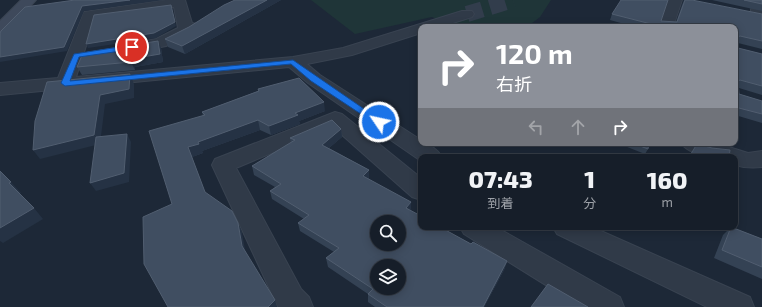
<!DOCTYPE html>
<html lang="ja">
<head>
<meta charset="utf-8">
<style>
  body { margin:0; font-family:"Exo 2","Noto Sans JP",sans-serif; background:#232b35; color:#f1f3f6; height:100vh; display:flex; flex-direction:column; font-size:15px; white-space:nowrap }
  * { box-sizing:border-box; margin:0 }
  p { font-size:13px; color:#9ea2a8 }
  .icon { flex:none; width:22px; height:22px; fill:none; stroke:currentColor; stroke-width:2; stroke-linecap:round; stroke-linejoin:round }
  .map { position:relative; flex:1; overflow:hidden }
  .panel { position:absolute; left:418px; top:154px; width:320px; height:76px; display:flex; flex-direction:column; background:#161e29; border-radius:8px; box-shadow:0 2px 10px #0003,0 0 0 1px #353c46 }
  .panel>* { flex:none }
  .banner { position:absolute; left:418px; top:24px; width:320px; height:122px; border-radius:8px; box-shadow:0 2px 10px #0003,0 0 0 1px #353c46; background:#8c9099; color:#fff; overflow:hidden }
  .tools { position:absolute; left:370px; top:215px; display:grid; gap:8px }
  .tools a { display:grid; place-items:center; width:36px; height:36px; border-radius:50%; background:#161e29; box-shadow:0 2px 10px #0003,0 0 0 1px #353c46; font-size:20px }
  .pin { position:absolute; display:grid; place-items:center; width:34px; height:34px; color:#fff; margin:-17px; border:2px solid #fff; border-radius:50%; box-shadow:0 1px 4px #0007 }
  .me { position:absolute; width:44px; margin:-22px; rotate:304deg; stroke-linejoin:round; filter:drop-shadow(0 0 3px #0008) }
  .turn { display:flex; align-items:center; gap:14px; height:84px; padding:0 12px; font-size:18px }
  .turn .icon { width:52px; height:52px; stroke-width:2.5 }
  .turn b { display:block; font-size:28px; line-height:34px }
  .lanes { display:flex; align-items:center; height:38px; padding:0 12px; background:#0003; justify-content:center; gap:20px; direction:ltr }
  .lanes .off { opacity:.35 }
  .eta { display:flex; justify-content:space-evenly; align-items:center; height:68px; text-align:center }
  .eta b { font-size:24px; font-weight:800; line-height:28px }
  .map>svg:first-child { display:block }
</style>
</head>
<body>
<div class="map">
<svg width="762" height="307" viewBox="0 0 762 307">
  <rect width="100%" height="100%" fill="#1d2837"/>
  <path fill="#1f3538" d="M311 0H551L540 17 527 27H453L432 17 355 34Z"/>
  <g fill="none" stroke-linecap="round" stroke-linejoin="round">
    <path stroke="#323d4c" stroke-width="16" stroke-dasharray="16 8" stroke-linecap="butt" d="M467 14 513 0"/>
    <defs>
      <path id="street" d="M166 0H185L192 23 197 24 199 27 197 30 166 46 130 53 124 51 122 48 124 45 156 39 178 28 174 7 95 18 76 77 293 57 343 48 462 11H472L474 14 472 17 440 27H421V33L352 55 307 64 320 75 421 140V143C429 143 438 150 442 157H421V161L308 83 289 67 0 95V83L58 78 84 12Z
        M668 0H682L673 27H659Z
        M753 0H762V18H752L750 15Z
        M335 112 342 114 421 178V200L412 197 333 127 236 168 301 289 309 297 313 307H278L212 165 215 159Z
        M681 143H716L748 153 762 151V167C752 168 745 168 735 165V157C720 157 690 157 681 143Z
        M460 227H496L620 297 624 307H581L464 234Z
        M553 227H592L750 297 754 307H707L557 234Z"/>
      <path id="secondary" d="M21 0H36L5 33 0 35V21Z"/>
    </defs>
    <use href="#street" stroke="#394351" stroke-width="2"/>
    <use href="#secondary" stroke="#394351" stroke-width="2"/>
    <use href="#street" fill="#303a48" fill-rule="evenodd"/>
    <use href="#secondary" fill="#3e495b" fill-rule="evenodd"/>
  </g>
  <path fill="#344254" d="M235 0H281L185 54 168 47 165 39 189 27Z
    M684 0 762 14V49L738 43V48L762 54V95L739 88V94L762 101V123L735 115V27H635L610 20 612 14 661 21 676 22 682 5Z
    M712 0H762V11Z
    M158 41 161 48 163 62 135 67V70L82 75 77 67Z
    M258 89 325 111 299 121 300 124 271 135 260 130 202 151 203 153 192 157 205 193 238 223 242 233 172 204 203 116 202 112 258 91Z
    M341 129 342 137 329 148 369 170V179L411 211 471 244 507 261 504 270 484 307H375L368 302V294L328 267 326 258 334 252 300 231 298 223 304 219 272 199 270 191 275 187 254 175 252 166 291 143 290 138Z
    M617 143H649L648 149 645 154Z
    M731 227 762 239V279L714 258 723 235Z"/>
  <path fill="#253244" d="M130 0H163L84 11 67 51 0 62V57L82 6Z
    M267 0H281L185 54 182 46Z
    M171 5 176 26 156 38 88 48 86 44Z
    M158 41 161 48 163 62 135 67V70L131 62V59Z
    M130 74 134 84V98L105 104 100 144 40 159 33 150 100 95Z
    M324 102 325 111 299 121 300 124 271 135 269 126 295 113Z
    M258 120 260 130 202 151 203 153 192 157 209 202 188 147 198 142Z
    M341 129 342 137 323 153 322 145Z
    M127 134 131 142 129 182 96 191 90 183Z
    M369 170V178L364 184 363 176Z
    M11 182 21 193 19 194 9 183Z
    M411 202V210L406 208Z
    M34 208 43 219 3 243 0 241V228Z
    M238 223 242 233 246 255 242 246Z
    M507 261 504 270 484 307H483Z
    M275 300 277 307H268Z"/>
  <path fill="#404e61" stroke="#515e70" fill-rule="evenodd" d="M75 0H130L82 6 64 47 0 57V33L1 31 25 7Z
    M235 0H267L182 46 165 39 189 27 224 5Z
    M621 0H668L661 21 677 22 685 0H692L762 14V41L740 36 738 37V48L762 54V86L740 80 738 81 739 94 762 101V114L735 107V27H653L655 25 612 14Z
    M744 0H762V4Z
    M171 5 175 22 154 33 86 44 94 15Z
    M158 41 160 54 131 59V62L77 67 83 53Z
    M130 74 129 89 100 95 94 135 33 150 35 121 47 82Z
    M299 78 324 102 295 113 298 115 269 126 258 120 198 142 199 144 188 147 205 192 232 211 238 223 242 246 275 300 268 307H168L144 264 143 217 172 204 149 131 205 115 202 112 259 91 258 89Z
    M332 120 341 129 322 145 369 170 363 176 411 202 406 208 421 216V227H440L471 244 473 242 507 261 483 307H387L368 294 373 289 326 258 339 248 298 223 309 215 270 191 281 184 252 166 295 140 290 138ZM377 222H399V244H377ZM377 266H399V288H377Z
    M127 134 124 173 90 183 96 137Z
    M632 143H649L648 149Z
    M697 144 712 148 730 150 729 157H689Z
    M0 171 11 182 9 183 34 208 0 228Z
    M731 227 762 239V267L722 250Z
    M548 284 588 307H531Z"/>
  <path fill="#1a73e8" stroke="#114b97" d="M132 45 136 47 135 49 79 57 70 81 293 60 383 122 382 124H376L311 81 291 64 65 86 61 83 74 54Z"/>
</svg>
<div class="tools">
<a><svg class="icon" aria-label="search" viewBox="0 0 24 24"><circle cx="10" cy="10" r="6"/><path d="M15 15l6 6"/></svg></a>
<a><svg class="icon" aria-label="layers" viewBox="0 0 24 24"><path d="M12 4l9 5-9 5-9-5zM3 14l9 5 9-5"/></svg></a>
</div>
<div class="pin" style="left:132px;top:47px;background:#d93025"><svg class="icon" aria-label="arrive" viewBox="0 0 24 24"><path d="M6 21V4h12l-3 4 3 4H6"/></svg></div>
<svg class="me" style="left:379px;top:122px" viewBox="-20 -20 40 40"><circle r="17" fill="#1a73e8" stroke="#fff" stroke-width="3"/><path d="M0-11L8 9 0 5-8 9z" fill="#fff"/></svg>
<div class="banner">
<div class="turn"><svg class="icon" aria-label="right" viewBox="0 0 24 24"><path d="M7 20v-9h11M14 6l5 5-5 5"/></svg><div><b>120 m</b>右折</div></div>
<div class="lanes"><svg class="icon off" aria-label="left" viewBox="0 0 24 24"><path d="M17 20v-9H6M10 6l-5 5 5 5"/></svg><svg class="icon off" aria-label="ahead" viewBox="0 0 24 24"><path d="M12 20V5M6 11l6-6 6 6"/></svg><svg class="icon" aria-label="right" viewBox="0 0 24 24"><path d="M7 20v-9h11M14 6l5 5-5 5"/></svg></div>
</div>
<section class="panel">
<div class="eta">
<div><b>07:43</b><p>到着</p></div>
<div><b>1</b><p>分</p></div>
<div><b>160</b><p>m</p></div>
</div>
</section>
</div>
</body>
</html>
